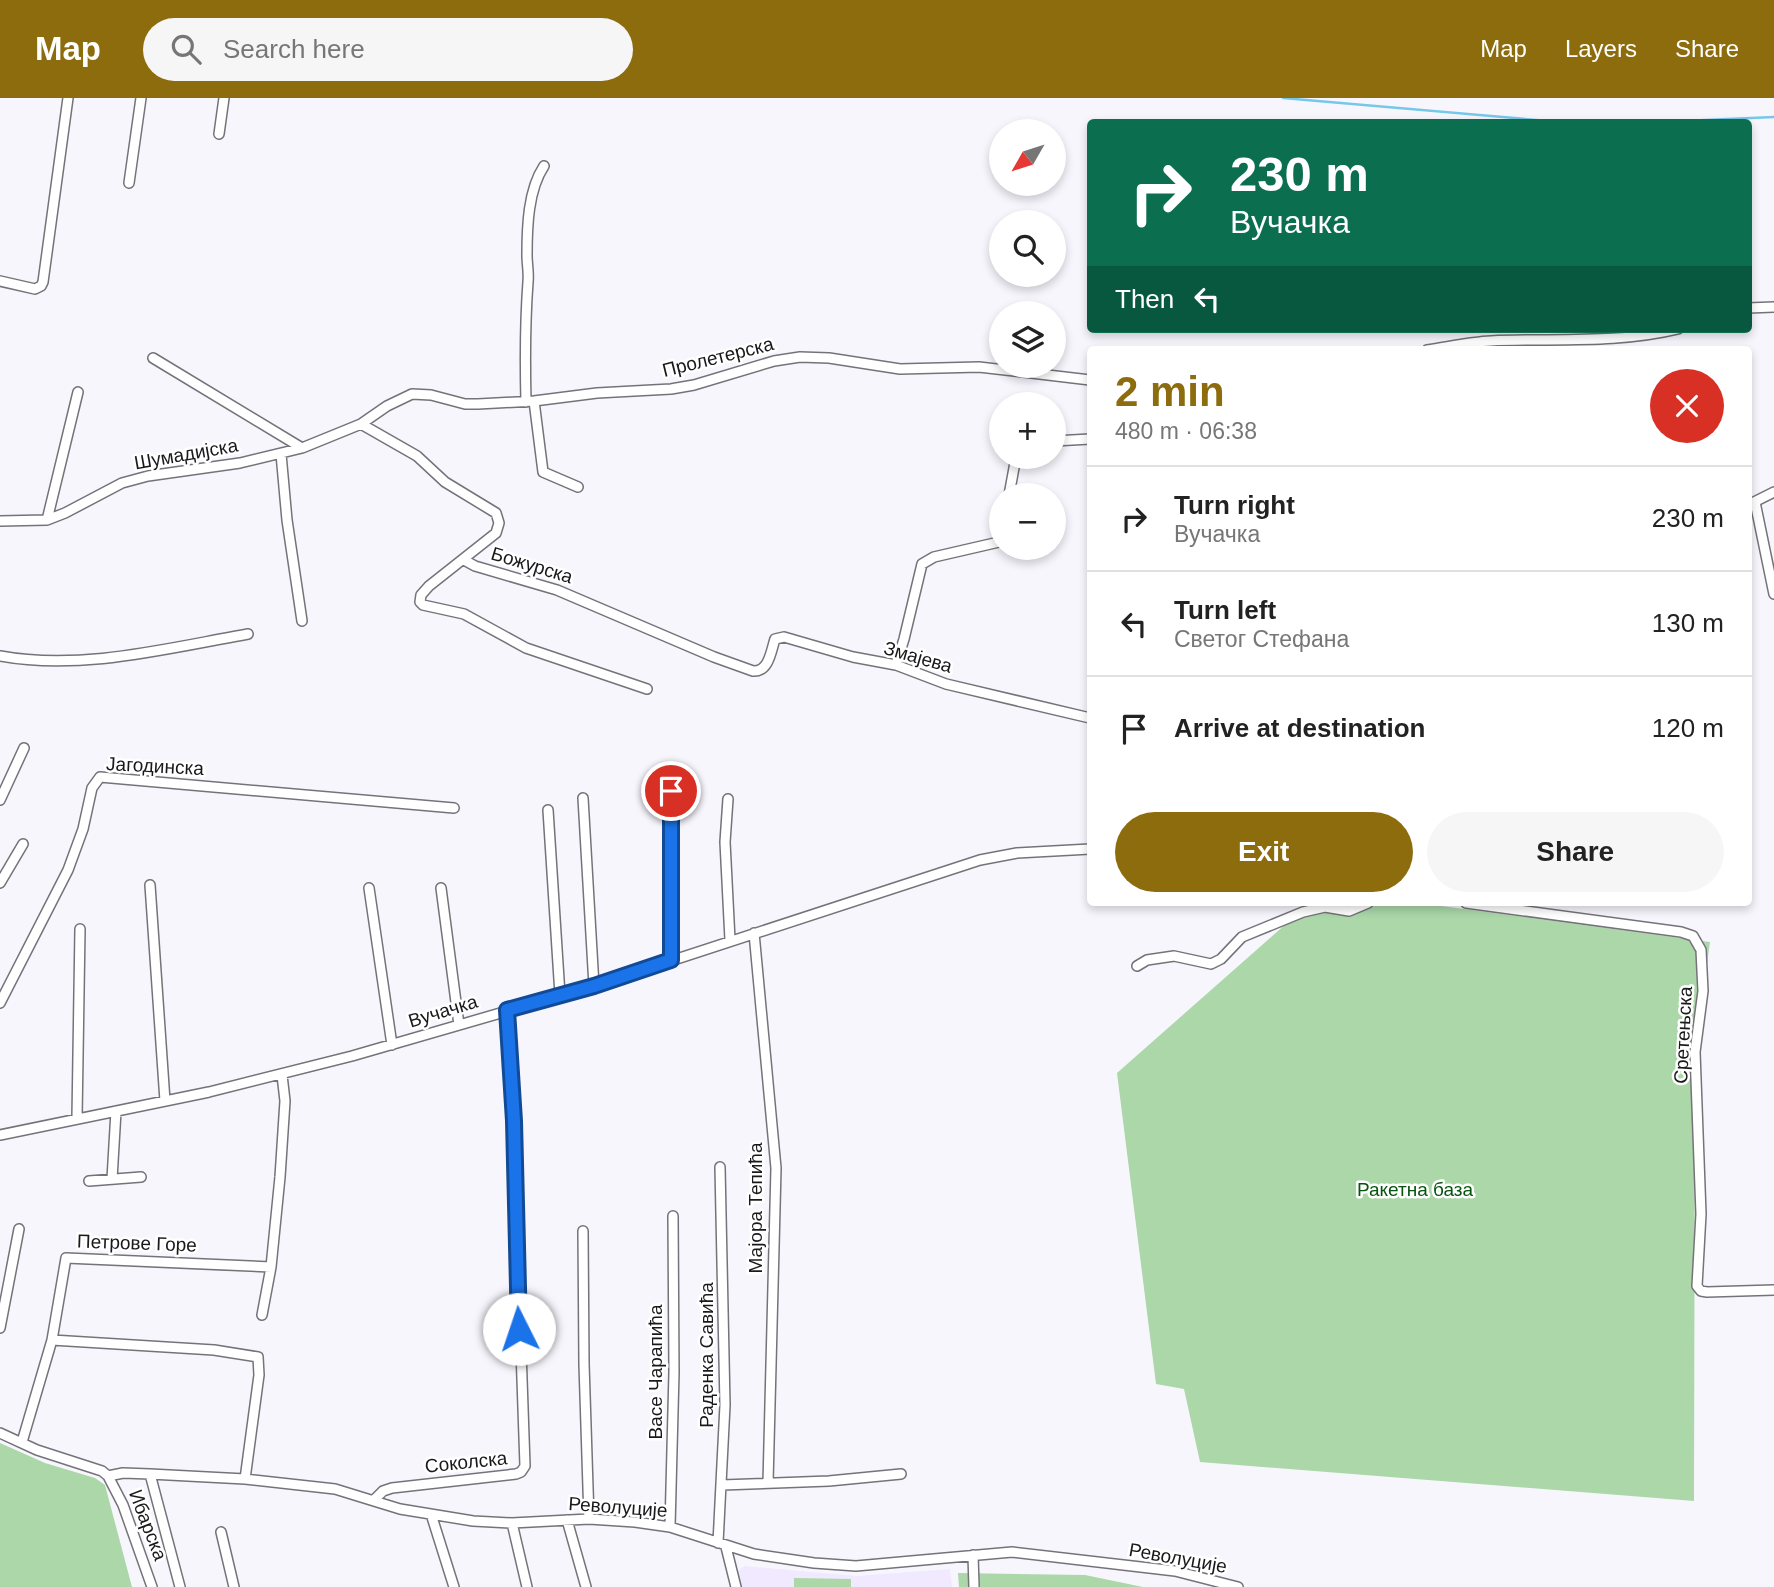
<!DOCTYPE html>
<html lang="en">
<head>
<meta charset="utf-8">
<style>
  body { margin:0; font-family:Arial,sans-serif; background:#f6f6f6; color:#222; height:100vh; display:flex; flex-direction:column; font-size:26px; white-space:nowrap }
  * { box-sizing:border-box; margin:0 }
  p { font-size:23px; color:#767676 }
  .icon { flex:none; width:38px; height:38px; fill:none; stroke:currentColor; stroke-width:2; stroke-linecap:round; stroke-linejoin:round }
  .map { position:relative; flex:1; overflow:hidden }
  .side { position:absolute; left:1087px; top:248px; width:665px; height:560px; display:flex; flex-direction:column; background:#fff; border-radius:7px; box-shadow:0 4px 10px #0003 }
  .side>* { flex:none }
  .banner { position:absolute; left:1087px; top:21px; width:665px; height:214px; border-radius:7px; box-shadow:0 4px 10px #0003; background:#0b6e4f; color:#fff; overflow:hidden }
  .needle { width:46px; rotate:231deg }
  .controls { position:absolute; left:989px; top:21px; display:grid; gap:14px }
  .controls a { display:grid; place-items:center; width:77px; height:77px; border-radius:50%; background:#fff; box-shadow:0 4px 10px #0003; font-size:35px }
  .pin { position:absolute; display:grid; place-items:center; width:60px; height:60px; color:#fff; margin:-30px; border:4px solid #fff; border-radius:50%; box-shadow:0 2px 7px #0007 }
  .me { position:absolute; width:77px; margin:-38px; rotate:356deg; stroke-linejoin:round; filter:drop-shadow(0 0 5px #0008) }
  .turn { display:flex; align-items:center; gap:24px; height:147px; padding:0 28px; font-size:32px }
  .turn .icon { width:91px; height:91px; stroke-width:2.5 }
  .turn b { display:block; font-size:49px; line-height:60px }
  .then { display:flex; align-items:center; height:66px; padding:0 28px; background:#0003; gap:14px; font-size:26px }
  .round { display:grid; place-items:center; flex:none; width:74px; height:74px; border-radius:37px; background:#f6f6f6 }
  .headline { display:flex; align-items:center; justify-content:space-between; height:119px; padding:0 28px }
  h1 { font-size:42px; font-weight:800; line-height:52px; color:#8d6c0e }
  .action { display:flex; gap:14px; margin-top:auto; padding:14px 28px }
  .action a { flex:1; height:80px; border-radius:42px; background:#8d6c0e; color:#fff; font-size:28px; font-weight:800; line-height:80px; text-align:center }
  .action a+a { background:#f6f6f6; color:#222 }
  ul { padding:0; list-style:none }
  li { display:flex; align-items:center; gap:21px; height:105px; padding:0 28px; border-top:2px solid #e0e0e0 }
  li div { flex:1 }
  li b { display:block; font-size:26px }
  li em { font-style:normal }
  header { display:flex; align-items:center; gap:42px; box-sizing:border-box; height:98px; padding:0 35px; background:#8d6c0e; color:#fff }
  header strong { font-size:33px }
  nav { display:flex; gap:38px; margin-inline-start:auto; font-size:24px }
  .search { width:490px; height:63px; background:#f6f6f6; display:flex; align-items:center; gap:18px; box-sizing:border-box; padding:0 24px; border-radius:38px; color:#767676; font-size:26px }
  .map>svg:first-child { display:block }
</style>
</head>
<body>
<header>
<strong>Map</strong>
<div class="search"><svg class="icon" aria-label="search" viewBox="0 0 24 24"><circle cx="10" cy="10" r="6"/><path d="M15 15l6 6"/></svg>Search here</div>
<nav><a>Map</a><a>Layers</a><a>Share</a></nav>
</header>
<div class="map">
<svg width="1774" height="1489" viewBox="0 0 1774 1489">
  <rect width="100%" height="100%" fill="#f8f6fd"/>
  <path fill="#f0e9ff" d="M744 1468 857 1478 950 1471 952 1489H741L737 1474Z"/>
  <path fill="#abd7a9" d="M1376 805H1419L1710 844 1695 954 1694 1403 1200 1364 1184 1291 1156 1286 1117 975 1287 825 1321 813 1355 816Z
    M0 1345 45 1365 95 1380 105 1387 132 1489H0Z
    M958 1475 1085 1477 1143 1489H959Z
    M794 1480 851 1481V1489H794Z"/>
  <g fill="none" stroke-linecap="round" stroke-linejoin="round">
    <path stroke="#76c8e9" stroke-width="2.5" d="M1283 0 1560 24
      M1660 24 1774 19"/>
    <defs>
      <path id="minor" d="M219 36 224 0
        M129 85 141 0
        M0 183 35 191 41 188 43 184 68 0
        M1748 210 1774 209
        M1427 252C1448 249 1469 244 1491 243 1553 240 1616 246 1678 231
        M153 260 302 350
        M534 303 543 374 578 389
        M526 304C525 264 525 224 528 184 529 175 527 166 527 157 527 129 528 92 544 68
        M361 326 417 358 445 384 496 415 499 425 496 435 429 488 421 497 420 504 423 507 464 516 526 550 647 591
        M1054 343 1090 341
        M281 356 287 422 302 523
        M1009 397 1016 359
        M1755 404 1774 496
        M1748 407 1774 394
        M47 422 78 294
        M0 423 47 422 65 415 122 385 148 378 240 365 302 350 361 326 387 308 412 296 431 297 465 306H478L534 303 597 295 671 291 694 287 774 263 800 259 829 260 900 271 979 269 1090 282
        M464 462 475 468 557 492 714 559 753 573C769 574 771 553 775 541L784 539 853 559 896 567 946 586 1090 620
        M0 558C81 573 168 550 248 536
        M896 567 904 541 922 466 934 459 999 444 1001 442
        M671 693 672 862
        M583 700 594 888
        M728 701 725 744 730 842
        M0 702 24 650
        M548 712 560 897
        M0 785 23 746
        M150 787 165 1003
        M369 790 392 947
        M441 790 459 927
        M1466 805 1681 834 1693 838 1701 852 1703 893 1695 954 1701 1116 1697 1188 1701 1193 1707 1194 1774 1192
        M754 835 776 1070 768 1385
        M1137 868 1147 862 1174 858 1211 866 1221 861 1242 839 1303 814 1325 809 1349 813 1368 805
        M0 905 68 772 83 731 92 690 100 679 454 710
        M77 1020 80 831
        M0 1037 209 994 352 958 594 888 980 762 1017 755 1090 751
        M112 1081 116 1013
        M89 1083 141 1079
        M583 1133 584 1266 589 1421
        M262 1217 271 1169 280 1079 285 1003 282 977
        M0 1230 19 1131
        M52 1242 214 1252 258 1259 259 1277 245 1381
        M0 1335 37 1352 102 1373 108 1378 123 1375 150 1376 245 1381 335 1391 400 1411 473 1423 512 1425 589 1421 635 1424 670 1429 754 1456 814 1465 856 1468 1012 1454 1175 1473 1238 1489
        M22 1344 52 1242 66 1160 271 1169
        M150 1376 180 1489
        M108 1378 123 1407 152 1489
        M722 1387 829 1383 901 1376
        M374 1402 383 1393 392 1390 516 1376 521 1374 525 1368 521 1252 517 1210 514 1023 507 912
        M431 1416 454 1489
        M567 1422 586 1489
        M512 1425 527 1489
        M670 1429 674 1274 673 1118
        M221 1434 234 1489
        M718 1445 725 1307 720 1069
        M726 1449 736 1489
        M973 1457 974 1489"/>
    </defs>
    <use href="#minor" stroke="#757379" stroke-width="12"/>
    <use href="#minor" stroke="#fff" stroke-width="9"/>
  </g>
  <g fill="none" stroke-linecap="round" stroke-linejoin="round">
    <defs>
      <path id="route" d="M519 1231 514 1023 507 912 594 888 671 862V693"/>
    </defs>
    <use href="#route" stroke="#114b97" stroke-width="18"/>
    <use href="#route" stroke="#1a73e8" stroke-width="12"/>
  </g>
  <g text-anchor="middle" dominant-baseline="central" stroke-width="5" stroke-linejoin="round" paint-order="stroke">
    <g font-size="19" fill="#19181a" stroke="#fff">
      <text transform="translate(718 259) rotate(-14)">Пролетерска</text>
      <text transform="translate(186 356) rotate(-10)">Шумадијска</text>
      <text transform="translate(532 467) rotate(17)">Божурска</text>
      <text transform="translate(918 559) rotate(16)">Змајева</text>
      <text transform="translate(155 668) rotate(3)">Јагодинска</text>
      <text transform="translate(443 913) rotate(-17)">Вучачка</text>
      <text transform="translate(1683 937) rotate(-87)">Сретењска</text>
      <text transform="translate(755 1110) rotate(-90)">Мајора Тепића</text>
      <text transform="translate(137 1145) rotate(2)">Петрове Горе</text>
      <text transform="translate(706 1257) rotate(-90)">Раденка Савића</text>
      <text transform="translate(655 1274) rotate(-90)">Васе Чарапића</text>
      <text transform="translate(466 1364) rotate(-6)">Соколска</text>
      <text transform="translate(618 1409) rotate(4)">Револуције</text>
      <text transform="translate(148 1427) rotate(69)">Ибарска</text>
      <text transform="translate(1178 1460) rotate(10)">Револуције</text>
    </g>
    <g font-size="19" fill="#07540e" stroke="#fff">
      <text x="1415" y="1091">Ракетна база</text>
    </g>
  </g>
</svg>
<div class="controls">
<a><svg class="needle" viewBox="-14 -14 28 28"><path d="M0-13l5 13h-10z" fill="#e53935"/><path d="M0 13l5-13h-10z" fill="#767676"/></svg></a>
<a><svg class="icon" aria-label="search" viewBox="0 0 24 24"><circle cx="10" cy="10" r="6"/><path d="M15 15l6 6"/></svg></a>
<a><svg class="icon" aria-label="layers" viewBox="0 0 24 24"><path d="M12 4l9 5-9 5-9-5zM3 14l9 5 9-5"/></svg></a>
<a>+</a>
<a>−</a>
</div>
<div class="pin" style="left:671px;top:693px;background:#d93025"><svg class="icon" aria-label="arrive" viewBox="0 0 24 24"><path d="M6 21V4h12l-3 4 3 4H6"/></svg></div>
<svg class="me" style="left:519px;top:1231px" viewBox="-20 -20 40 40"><circle r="19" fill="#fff"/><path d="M0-13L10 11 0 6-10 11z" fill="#1a73e8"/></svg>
<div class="banner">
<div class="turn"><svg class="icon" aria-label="right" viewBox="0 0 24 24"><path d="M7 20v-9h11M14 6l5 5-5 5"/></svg><div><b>230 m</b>Вучачка</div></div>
<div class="then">Then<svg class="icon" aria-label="left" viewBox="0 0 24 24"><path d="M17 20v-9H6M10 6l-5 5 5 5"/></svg></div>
</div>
<section class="side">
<div class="headline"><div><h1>2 min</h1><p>480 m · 06:38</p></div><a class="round" style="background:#d93025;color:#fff"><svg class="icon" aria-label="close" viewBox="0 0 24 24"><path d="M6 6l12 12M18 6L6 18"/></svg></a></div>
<ul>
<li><svg class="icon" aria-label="right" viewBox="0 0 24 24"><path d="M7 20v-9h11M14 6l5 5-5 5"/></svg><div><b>Turn right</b><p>Вучачка</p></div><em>230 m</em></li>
<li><svg class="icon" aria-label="left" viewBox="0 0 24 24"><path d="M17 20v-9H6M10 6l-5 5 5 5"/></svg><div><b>Turn left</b><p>Светог Стефана</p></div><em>130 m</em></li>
<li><svg class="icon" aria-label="arrive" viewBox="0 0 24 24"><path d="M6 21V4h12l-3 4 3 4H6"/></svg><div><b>Arrive at destination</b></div><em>120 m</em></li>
</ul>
<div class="action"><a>Exit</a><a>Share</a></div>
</section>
</div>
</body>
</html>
